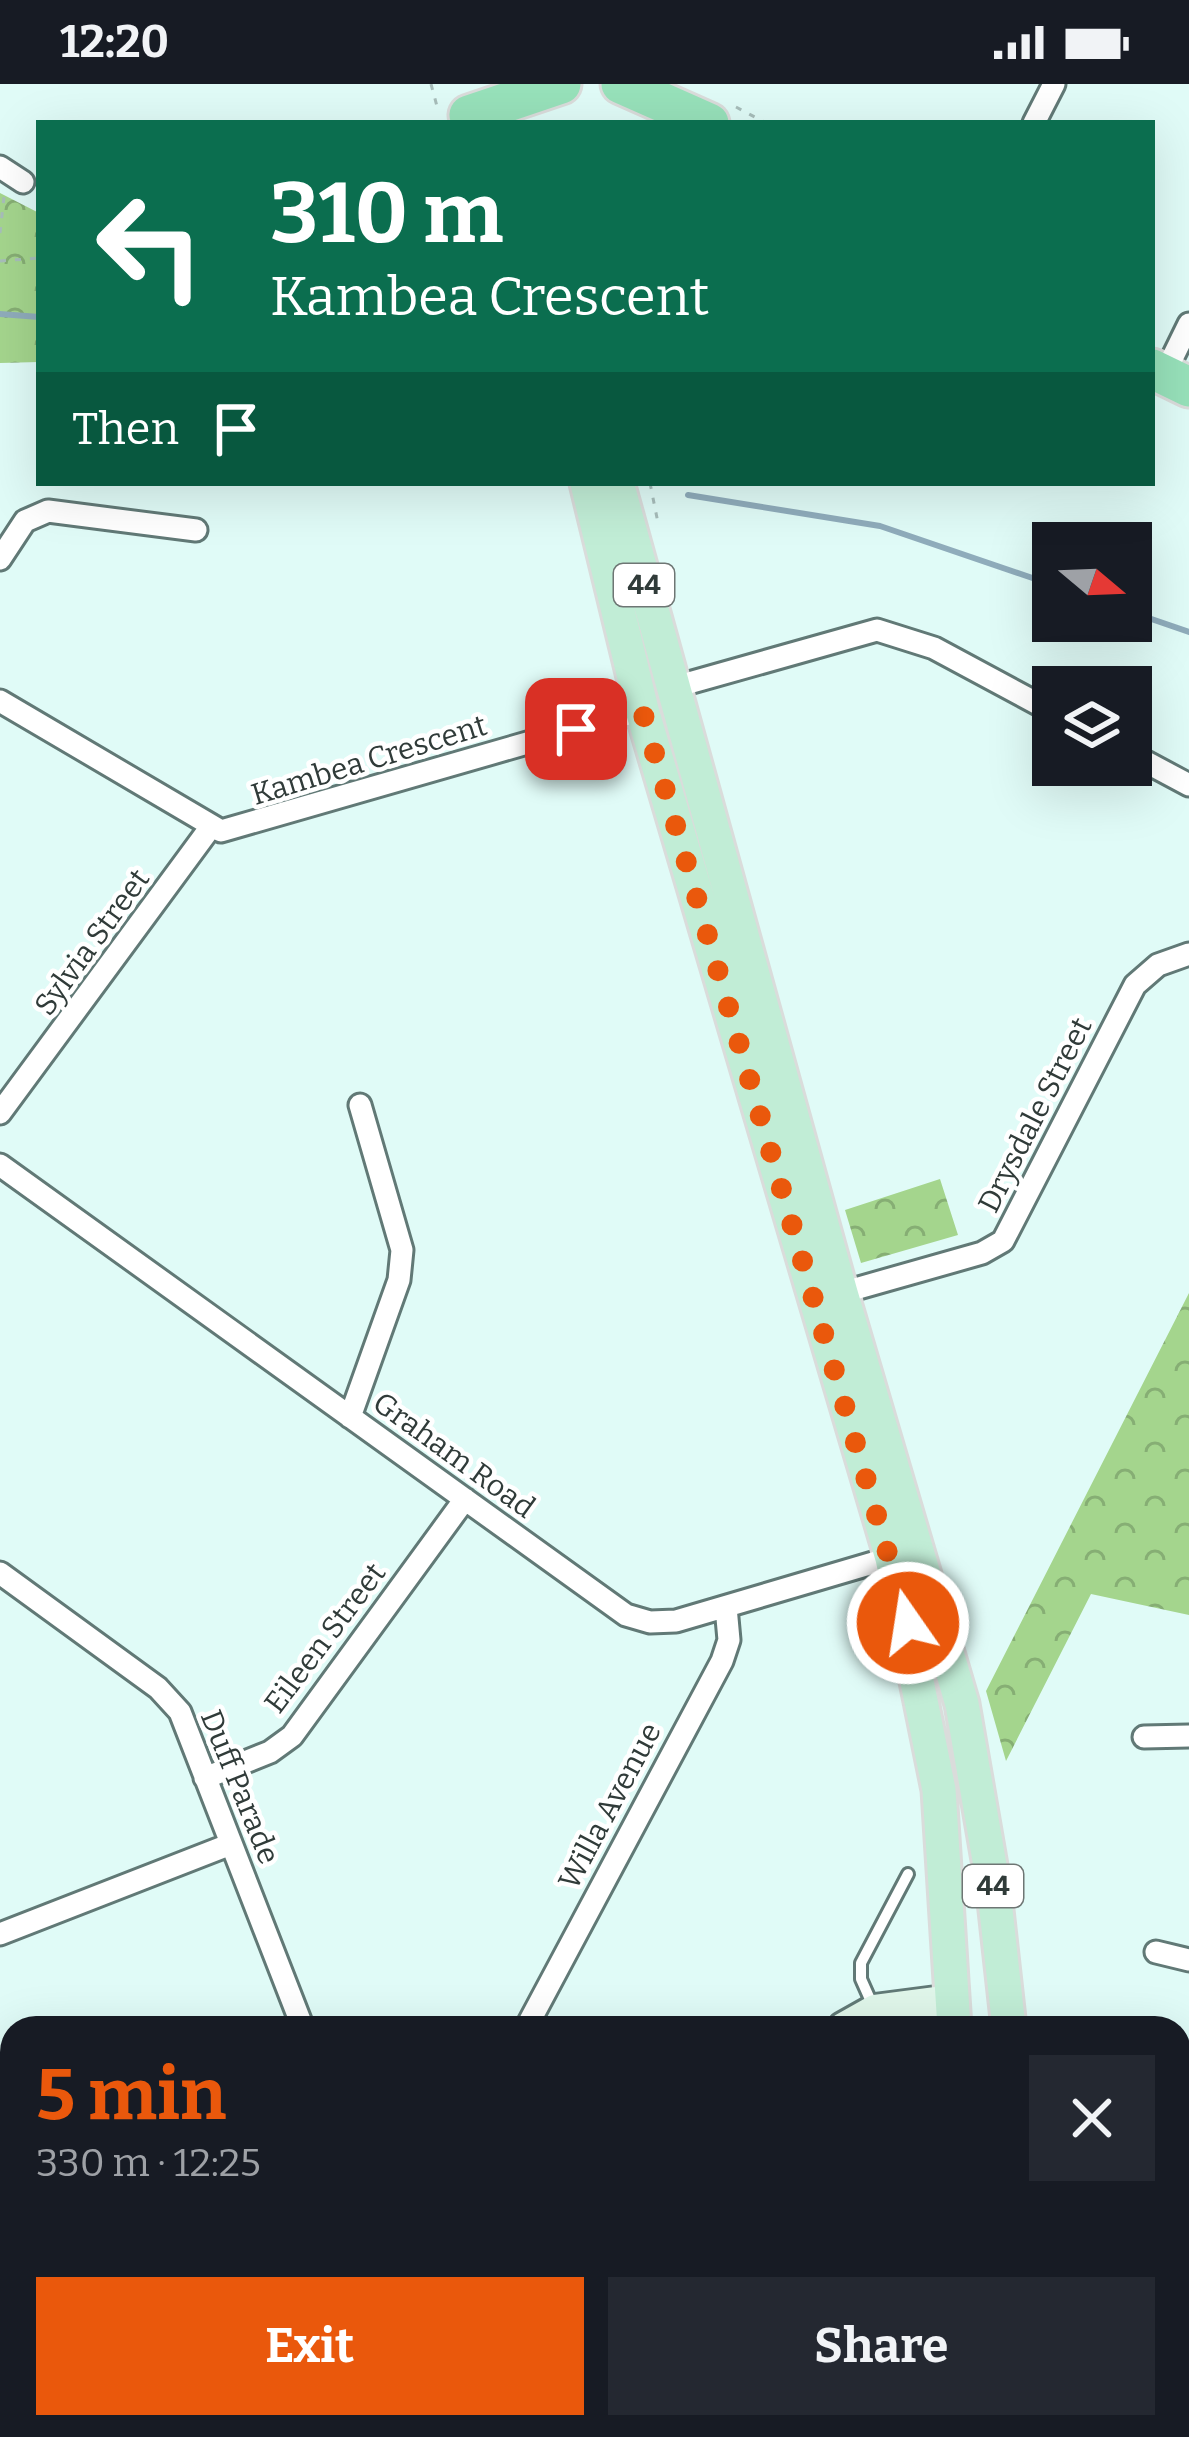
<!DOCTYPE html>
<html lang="en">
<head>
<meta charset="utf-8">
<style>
  body { margin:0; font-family:Bitter,serif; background:#242831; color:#f1f3f6; height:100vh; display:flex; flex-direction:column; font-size:45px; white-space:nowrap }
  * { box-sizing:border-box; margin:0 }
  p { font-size:39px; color:#9ea1a6 }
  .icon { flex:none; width:66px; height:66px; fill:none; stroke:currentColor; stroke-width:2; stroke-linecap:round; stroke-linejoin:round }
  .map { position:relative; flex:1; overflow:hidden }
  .details { position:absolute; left:0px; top:1932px; width:1191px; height:423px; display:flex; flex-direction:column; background:#171b24; border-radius:36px 36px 0 0; box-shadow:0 12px 48px #0002 }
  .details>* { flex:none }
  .hud { position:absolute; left:36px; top:36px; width:1119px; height:366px; border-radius:0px; box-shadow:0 12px 48px #0002; background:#0b6e4f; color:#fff; overflow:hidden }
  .needle { width:78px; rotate:109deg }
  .fabs { position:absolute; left:1032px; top:438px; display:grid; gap:24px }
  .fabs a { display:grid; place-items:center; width:120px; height:120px; border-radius:0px; background:#171b24; box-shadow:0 12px 48px #0002; font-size:60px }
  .pin { position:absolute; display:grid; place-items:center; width:102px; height:102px; color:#fff; margin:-51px; border-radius:24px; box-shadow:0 6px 18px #0006 }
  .me { position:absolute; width:132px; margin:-66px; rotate:347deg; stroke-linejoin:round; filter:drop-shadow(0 0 9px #0008) }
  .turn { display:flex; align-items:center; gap:42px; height:252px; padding:0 36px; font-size:54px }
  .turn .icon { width:156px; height:156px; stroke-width:2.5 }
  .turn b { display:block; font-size:84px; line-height:102px }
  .then { display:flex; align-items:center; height:114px; padding:0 36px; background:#0003; gap:24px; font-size:45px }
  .round { display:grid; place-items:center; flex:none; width:126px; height:126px; border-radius:0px; background:#242831 }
  .overview { display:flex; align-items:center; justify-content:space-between; height:204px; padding:0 36px }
  h1 { font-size:72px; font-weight:700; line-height:90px; color:#ea580c }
  .primary-button { display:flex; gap:24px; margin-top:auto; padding:24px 36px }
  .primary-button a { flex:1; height:138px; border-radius:0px; background:#ea580c; color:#fff; font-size:48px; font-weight:700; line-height:138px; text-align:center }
  .primary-button a+a { background:#242831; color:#f1f3f6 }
  .status { display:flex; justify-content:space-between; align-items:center; height:84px; padding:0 60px; background:#171b24; direction:ltr }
  .status svg { height:33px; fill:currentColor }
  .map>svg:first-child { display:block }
</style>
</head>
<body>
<div class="status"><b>12:20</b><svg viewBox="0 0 49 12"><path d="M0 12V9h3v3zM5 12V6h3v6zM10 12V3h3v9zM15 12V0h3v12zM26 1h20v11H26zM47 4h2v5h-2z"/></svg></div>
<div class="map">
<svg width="1189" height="2353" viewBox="0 0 1189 2353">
  <defs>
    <pattern id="park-crowns" width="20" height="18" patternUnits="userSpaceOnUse" patternTransform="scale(3)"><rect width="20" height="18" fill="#a4d58d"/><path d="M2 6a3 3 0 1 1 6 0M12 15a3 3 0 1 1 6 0" fill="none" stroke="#86ae74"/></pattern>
  </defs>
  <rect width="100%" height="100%" fill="#e0fbf7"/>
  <path fill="#cbeee9" d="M1179 2183 1189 2190V2353H1049V2343H1179Z
    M257 2343H431L424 2353H251Z"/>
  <path fill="url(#park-crowns)" d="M0 109 39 129V278L0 279Z
    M940 1095 958 1151 861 1179 845 1126Z
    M1189 1209V1531L1091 1510 1006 1677 986 1607Z"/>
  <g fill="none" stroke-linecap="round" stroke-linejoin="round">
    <path stroke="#8facbb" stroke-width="6" d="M0 230 39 233
      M688 411 880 442 1053 501
      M1131 528 1189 548"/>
    <defs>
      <path id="lane" d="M873 1922 861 1895V1879L908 1790"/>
      <path id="street" d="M1034 39 1054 0
        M0 83 23 98
        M1164 291 1189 240
        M0 475 25 437 48 427 196 446
        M671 604 877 546 934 564 1053 628
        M0 617 221 747 642 626
        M1131 670 1189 701
        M0 1029 210 744
        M0 1081 626 1531 650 1538 676 1537 900 1471
        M841 1209 982 1169 1003 1157 1135 901 1158 881 1189 870
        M350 1333 399 1196 402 1166 360 1021
        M0 1489 158 1604 180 1628 303 1944
        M1144 1653 1189 1652
        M205 1694 270 1668 292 1652 465 1415
        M0 1850 231 1760
        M1156 1868 1189 1876
        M526 1944 722 1577 729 1556 726 1523
        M0 2037 12 2068
        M1179 2140 1189 2147
        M134 2343 153 2353
        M456 2343 459 2353
        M488 2353 514 2343
        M791 2353 796 2343"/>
      <path id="secondary" d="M843 1944 875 1926 952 1916
        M600 2353 604 2343"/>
      <path id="primary" d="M587 399 642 626 892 1474 939 1706 954 1944
        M617 399 841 1209 962 1620 993 1799 1009 1944
        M968 2343V2353
        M1014 2353V2343"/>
      <path id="highway" d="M621 0 709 39
        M469 31 561 0
        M1152 285 1189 303"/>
    </defs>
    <use href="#lane" stroke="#617976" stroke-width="16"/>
    <use href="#street" stroke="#617976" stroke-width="27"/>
    <use href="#secondary" stroke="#617976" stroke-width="36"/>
    <use href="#primary" stroke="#dadcdb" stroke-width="39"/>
    <use href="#highway" stroke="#dadcdb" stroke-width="45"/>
    <path stroke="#a7bdba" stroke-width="3" stroke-dasharray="6 9" stroke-linecap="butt" d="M431 0 438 26
      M736 23 766 39
      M0 149 4 113
      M0 177 39 174
      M650 399 658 439"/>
    <use href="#lane" stroke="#fff" stroke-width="10"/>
    <use href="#street" stroke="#fff" stroke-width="21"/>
    <use href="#secondary" stroke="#e0f6ea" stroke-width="30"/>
    <use href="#primary" stroke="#c1edd6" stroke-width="33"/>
    <use href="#highway" stroke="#97e1ba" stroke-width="39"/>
  </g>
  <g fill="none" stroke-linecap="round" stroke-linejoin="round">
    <path stroke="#ea580c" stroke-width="21" stroke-dasharray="0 37.8" d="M576 645 642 626 908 1539"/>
  </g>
  <g text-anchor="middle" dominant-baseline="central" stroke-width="9" stroke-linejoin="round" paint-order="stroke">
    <g fill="#fff" stroke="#6e7674" stroke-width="3">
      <rect x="614" y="480" width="60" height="42" rx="9"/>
      <rect x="963" y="1781" width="60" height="42" rx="9"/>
    </g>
    <g font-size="27" font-weight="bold" fill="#303b39">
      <text x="644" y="501">44</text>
      <text x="993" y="1802">44</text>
    </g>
    <g font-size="30" fill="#303b39" stroke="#fff">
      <text transform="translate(369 676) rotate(-17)">Kambea Crescent</text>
      <text transform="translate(92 858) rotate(-54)">Sylvia Street</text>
      <text transform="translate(1035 1031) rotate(-63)">Drysdale Street</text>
      <text transform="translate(454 1371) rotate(36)">Graham Road</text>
      <text transform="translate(325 1554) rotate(-53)">Eileen Street</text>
      <text transform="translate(240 1703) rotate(68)">Duff Parade</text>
      <text transform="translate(610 1722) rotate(-62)">Willa Avenue</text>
    </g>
  </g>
</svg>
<div class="fabs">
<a><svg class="needle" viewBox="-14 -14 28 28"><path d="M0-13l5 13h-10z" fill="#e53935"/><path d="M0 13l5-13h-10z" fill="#9ea1a6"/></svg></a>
<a><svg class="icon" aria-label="layers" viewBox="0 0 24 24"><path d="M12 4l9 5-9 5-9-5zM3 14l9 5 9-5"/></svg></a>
</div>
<div class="pin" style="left:576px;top:645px;background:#d93025"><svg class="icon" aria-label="arrive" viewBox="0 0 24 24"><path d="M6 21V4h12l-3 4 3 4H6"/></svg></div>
<svg class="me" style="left:908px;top:1539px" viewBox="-20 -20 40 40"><circle r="17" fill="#ea580c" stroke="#fff" stroke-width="3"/><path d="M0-11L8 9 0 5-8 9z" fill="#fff"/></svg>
<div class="hud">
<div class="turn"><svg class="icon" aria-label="left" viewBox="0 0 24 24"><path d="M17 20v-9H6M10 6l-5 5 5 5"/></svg><div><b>310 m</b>Kambea Crescent</div></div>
<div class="then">Then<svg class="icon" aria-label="arrive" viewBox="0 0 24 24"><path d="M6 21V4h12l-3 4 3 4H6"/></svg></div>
</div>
<section class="details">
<div class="overview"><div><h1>5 min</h1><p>330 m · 12:25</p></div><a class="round"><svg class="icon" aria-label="close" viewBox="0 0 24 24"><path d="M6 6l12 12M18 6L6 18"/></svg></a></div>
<div class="primary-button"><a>Exit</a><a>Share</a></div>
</section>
</div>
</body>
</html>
